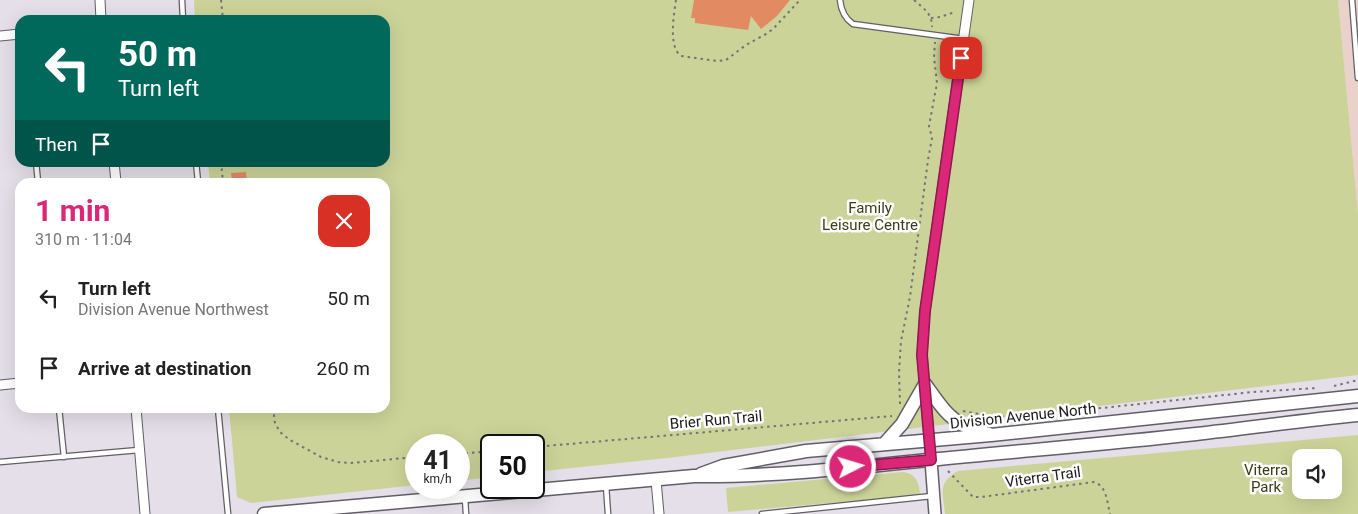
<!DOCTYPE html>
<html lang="en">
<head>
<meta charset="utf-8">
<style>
  body { margin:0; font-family:Roboto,sans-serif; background:#f2f2f2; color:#222; height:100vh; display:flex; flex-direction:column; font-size:19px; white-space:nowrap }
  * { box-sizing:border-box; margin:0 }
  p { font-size:16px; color:#767676 }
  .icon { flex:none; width:28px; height:28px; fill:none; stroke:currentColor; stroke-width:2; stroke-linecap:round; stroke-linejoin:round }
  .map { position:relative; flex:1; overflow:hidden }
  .sheet { position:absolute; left:15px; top:178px; width:375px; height:235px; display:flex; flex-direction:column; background:#fff; border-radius:15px; box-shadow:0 5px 20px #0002 }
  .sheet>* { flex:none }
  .banner { position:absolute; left:15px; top:15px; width:375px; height:152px; border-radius:15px; box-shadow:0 5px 20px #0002; background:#00695c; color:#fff; overflow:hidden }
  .tools { position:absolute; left:1292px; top:449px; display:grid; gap:10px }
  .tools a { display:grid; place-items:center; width:50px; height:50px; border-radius:10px; background:#fff; box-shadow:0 5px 20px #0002; font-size:25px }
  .speed { position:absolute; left:405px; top:434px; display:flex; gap:10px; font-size:25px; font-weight:700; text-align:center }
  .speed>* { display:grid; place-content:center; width:65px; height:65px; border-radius:50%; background:#fff; box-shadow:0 5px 20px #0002; line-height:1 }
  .speed small { font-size:12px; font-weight:400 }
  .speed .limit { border:2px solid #111; border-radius:8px; background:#fff; color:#111 }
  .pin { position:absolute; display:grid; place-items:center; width:42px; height:42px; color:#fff; margin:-21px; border-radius:10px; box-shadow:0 2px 8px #0006 }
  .me { position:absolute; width:55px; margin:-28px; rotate:85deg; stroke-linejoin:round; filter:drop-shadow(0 0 4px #0008) }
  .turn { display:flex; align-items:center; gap:18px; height:105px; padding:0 20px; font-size:22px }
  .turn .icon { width:65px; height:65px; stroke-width:2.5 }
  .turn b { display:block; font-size:35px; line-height:42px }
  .then { display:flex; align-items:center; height:48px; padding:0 20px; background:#0003; gap:10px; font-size:19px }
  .round { display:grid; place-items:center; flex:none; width:52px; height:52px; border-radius:15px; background:#f2f2f2 }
  .summary { display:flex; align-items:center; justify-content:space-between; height:85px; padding:0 20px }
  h1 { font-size:30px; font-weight:700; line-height:38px; color:#db2777 }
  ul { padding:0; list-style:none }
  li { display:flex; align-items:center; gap:15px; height:70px; padding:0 20px }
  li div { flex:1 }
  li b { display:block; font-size:19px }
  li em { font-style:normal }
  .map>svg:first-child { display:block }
</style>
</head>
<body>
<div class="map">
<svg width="1358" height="514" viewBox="0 0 1358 514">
  <rect width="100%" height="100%" fill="#e4dfe8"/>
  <path fill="#ebd1cc" d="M1338 0H1358V214Z"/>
  <path fill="#ccd398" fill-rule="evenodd" d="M194 0H1338L1358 214V375L667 458 534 472V445H491V477L459 481V445H416V485L251 503 237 497 229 408H385V182H210L208 163 385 162V20H195Z
    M1358 435V514H945C943 493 937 483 958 471ZM1301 458H1334V490H1301Z
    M903 472C917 474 919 483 920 495L728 512 726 488Z"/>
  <path fill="#e28b63" d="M694 0H790L777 16 761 29 751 16 748 30 695 23V18H691Z
    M246 172 247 182H232L231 173Z"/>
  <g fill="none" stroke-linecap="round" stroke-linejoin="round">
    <defs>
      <path id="service" d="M182 0 183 20
        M840 0C841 10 844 18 853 24L964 39
        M1352 0 1358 78
        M36 162 38 182
        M196 162 198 182
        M59 408 64 457
        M218 408 228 514
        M0 462 139 450
        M606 485 608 514
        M465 498 466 514
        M762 514 932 496"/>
      <path id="minor" d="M100 0 101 20
        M0 36 20 34
        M114 162 116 182
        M0 385 20 383
        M136 408 145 514
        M931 460 922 355 925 311 969 0
        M656 480 659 514"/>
      <path id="tertiary" d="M931 460 935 514"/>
      <path id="secondary" d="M884 444 902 424 925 384C936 399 946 416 963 425 971 429 980 431 989 434
        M701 474 723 466 806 451 991 435 1358 396
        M264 514 694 476C772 477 851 468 928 460 1018 451 1107 444 1196 434 1250 428 1304 420 1358 415"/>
    </defs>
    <use href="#service" stroke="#625e65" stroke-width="7"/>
    <use href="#minor" stroke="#625e65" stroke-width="11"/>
    <use href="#tertiary" stroke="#625e65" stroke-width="14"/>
    <use href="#secondary" stroke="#625e65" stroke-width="15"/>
    <path stroke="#757278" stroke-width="2" stroke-dasharray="2.5 4" stroke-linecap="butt" d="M221 0 223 20
      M676 0C674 14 668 47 681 56L717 61 726 60 746 45 766 34 773 29 800 0
      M914 0C924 9 932 13 932 27
      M931 18 940 17 955 12
      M221 162 223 182
      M1334 386 1358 380
      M900 404 899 372 901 341 910 297 928 160 932 138 929 126 937 83 934 57 935 42
      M273 408 275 423 280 432 290 440 321 457 338 462 351 463 416 457
      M963 411 995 417 1026 416 1253 392 1317 388
      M534 447 892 416
      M459 454 491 451
      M948 471 973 497H981L1094 482C1107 486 1107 502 1110 514"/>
    <use href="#service" stroke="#fff" stroke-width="4.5"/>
    <use href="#minor" stroke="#fff" stroke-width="9"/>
    <use href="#tertiary" stroke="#fff" stroke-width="11"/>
    <use href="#secondary" stroke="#fff" stroke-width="12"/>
  </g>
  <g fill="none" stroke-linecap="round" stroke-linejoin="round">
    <defs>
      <path id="route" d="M851 467 931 460 922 355 925 311 961 58"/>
    </defs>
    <use href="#route" stroke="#8e194d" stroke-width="12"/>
    <use href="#route" stroke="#db2777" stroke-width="9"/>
  </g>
  <g text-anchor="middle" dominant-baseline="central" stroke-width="5" stroke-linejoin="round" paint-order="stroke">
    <g font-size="15" fill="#3a3d15" stroke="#fff">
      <text x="870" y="208">Family<tspan x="870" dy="17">Leisure Centre</tspan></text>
      <text x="1266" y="470">Viterra<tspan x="1266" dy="17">Park</tspan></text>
    </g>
    <g font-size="15" fill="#1a191c" stroke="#fff">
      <text transform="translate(1023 416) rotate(-6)">Division Avenue North</text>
      <text transform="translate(716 420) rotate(-5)">Brier Run Trail</text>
      <text transform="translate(1043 477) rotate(-8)">Viterra Trail</text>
    </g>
  </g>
</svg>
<div class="tools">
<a><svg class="icon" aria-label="sound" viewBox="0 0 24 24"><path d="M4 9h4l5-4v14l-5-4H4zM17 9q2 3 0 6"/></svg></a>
</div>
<div class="speed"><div>41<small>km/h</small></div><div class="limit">50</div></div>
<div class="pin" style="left:961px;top:58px;background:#d93025"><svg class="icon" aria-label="arrive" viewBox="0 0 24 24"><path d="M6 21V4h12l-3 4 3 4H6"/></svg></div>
<svg class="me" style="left:851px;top:467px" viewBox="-20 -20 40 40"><circle r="17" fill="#db2777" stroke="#fff" stroke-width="3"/><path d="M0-11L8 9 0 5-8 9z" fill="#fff"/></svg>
<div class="banner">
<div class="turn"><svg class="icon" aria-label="left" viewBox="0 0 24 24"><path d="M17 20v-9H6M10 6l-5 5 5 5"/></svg><div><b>50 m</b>Turn left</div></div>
<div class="then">Then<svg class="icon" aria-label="arrive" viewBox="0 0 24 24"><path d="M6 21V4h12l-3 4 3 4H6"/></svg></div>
</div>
<section class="sheet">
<div class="summary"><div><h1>1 min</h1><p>310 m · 11:04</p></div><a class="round" style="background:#d93025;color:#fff"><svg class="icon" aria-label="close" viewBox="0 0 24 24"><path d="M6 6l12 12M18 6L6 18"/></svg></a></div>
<ul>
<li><svg class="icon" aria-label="left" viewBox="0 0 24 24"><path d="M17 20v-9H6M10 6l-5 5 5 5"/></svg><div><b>Turn left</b><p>Division Avenue Northwest</p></div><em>50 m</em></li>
<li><svg class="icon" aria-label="arrive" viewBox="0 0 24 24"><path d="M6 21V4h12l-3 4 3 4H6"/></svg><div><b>Arrive at destination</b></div><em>260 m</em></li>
</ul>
</section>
</div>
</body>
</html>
